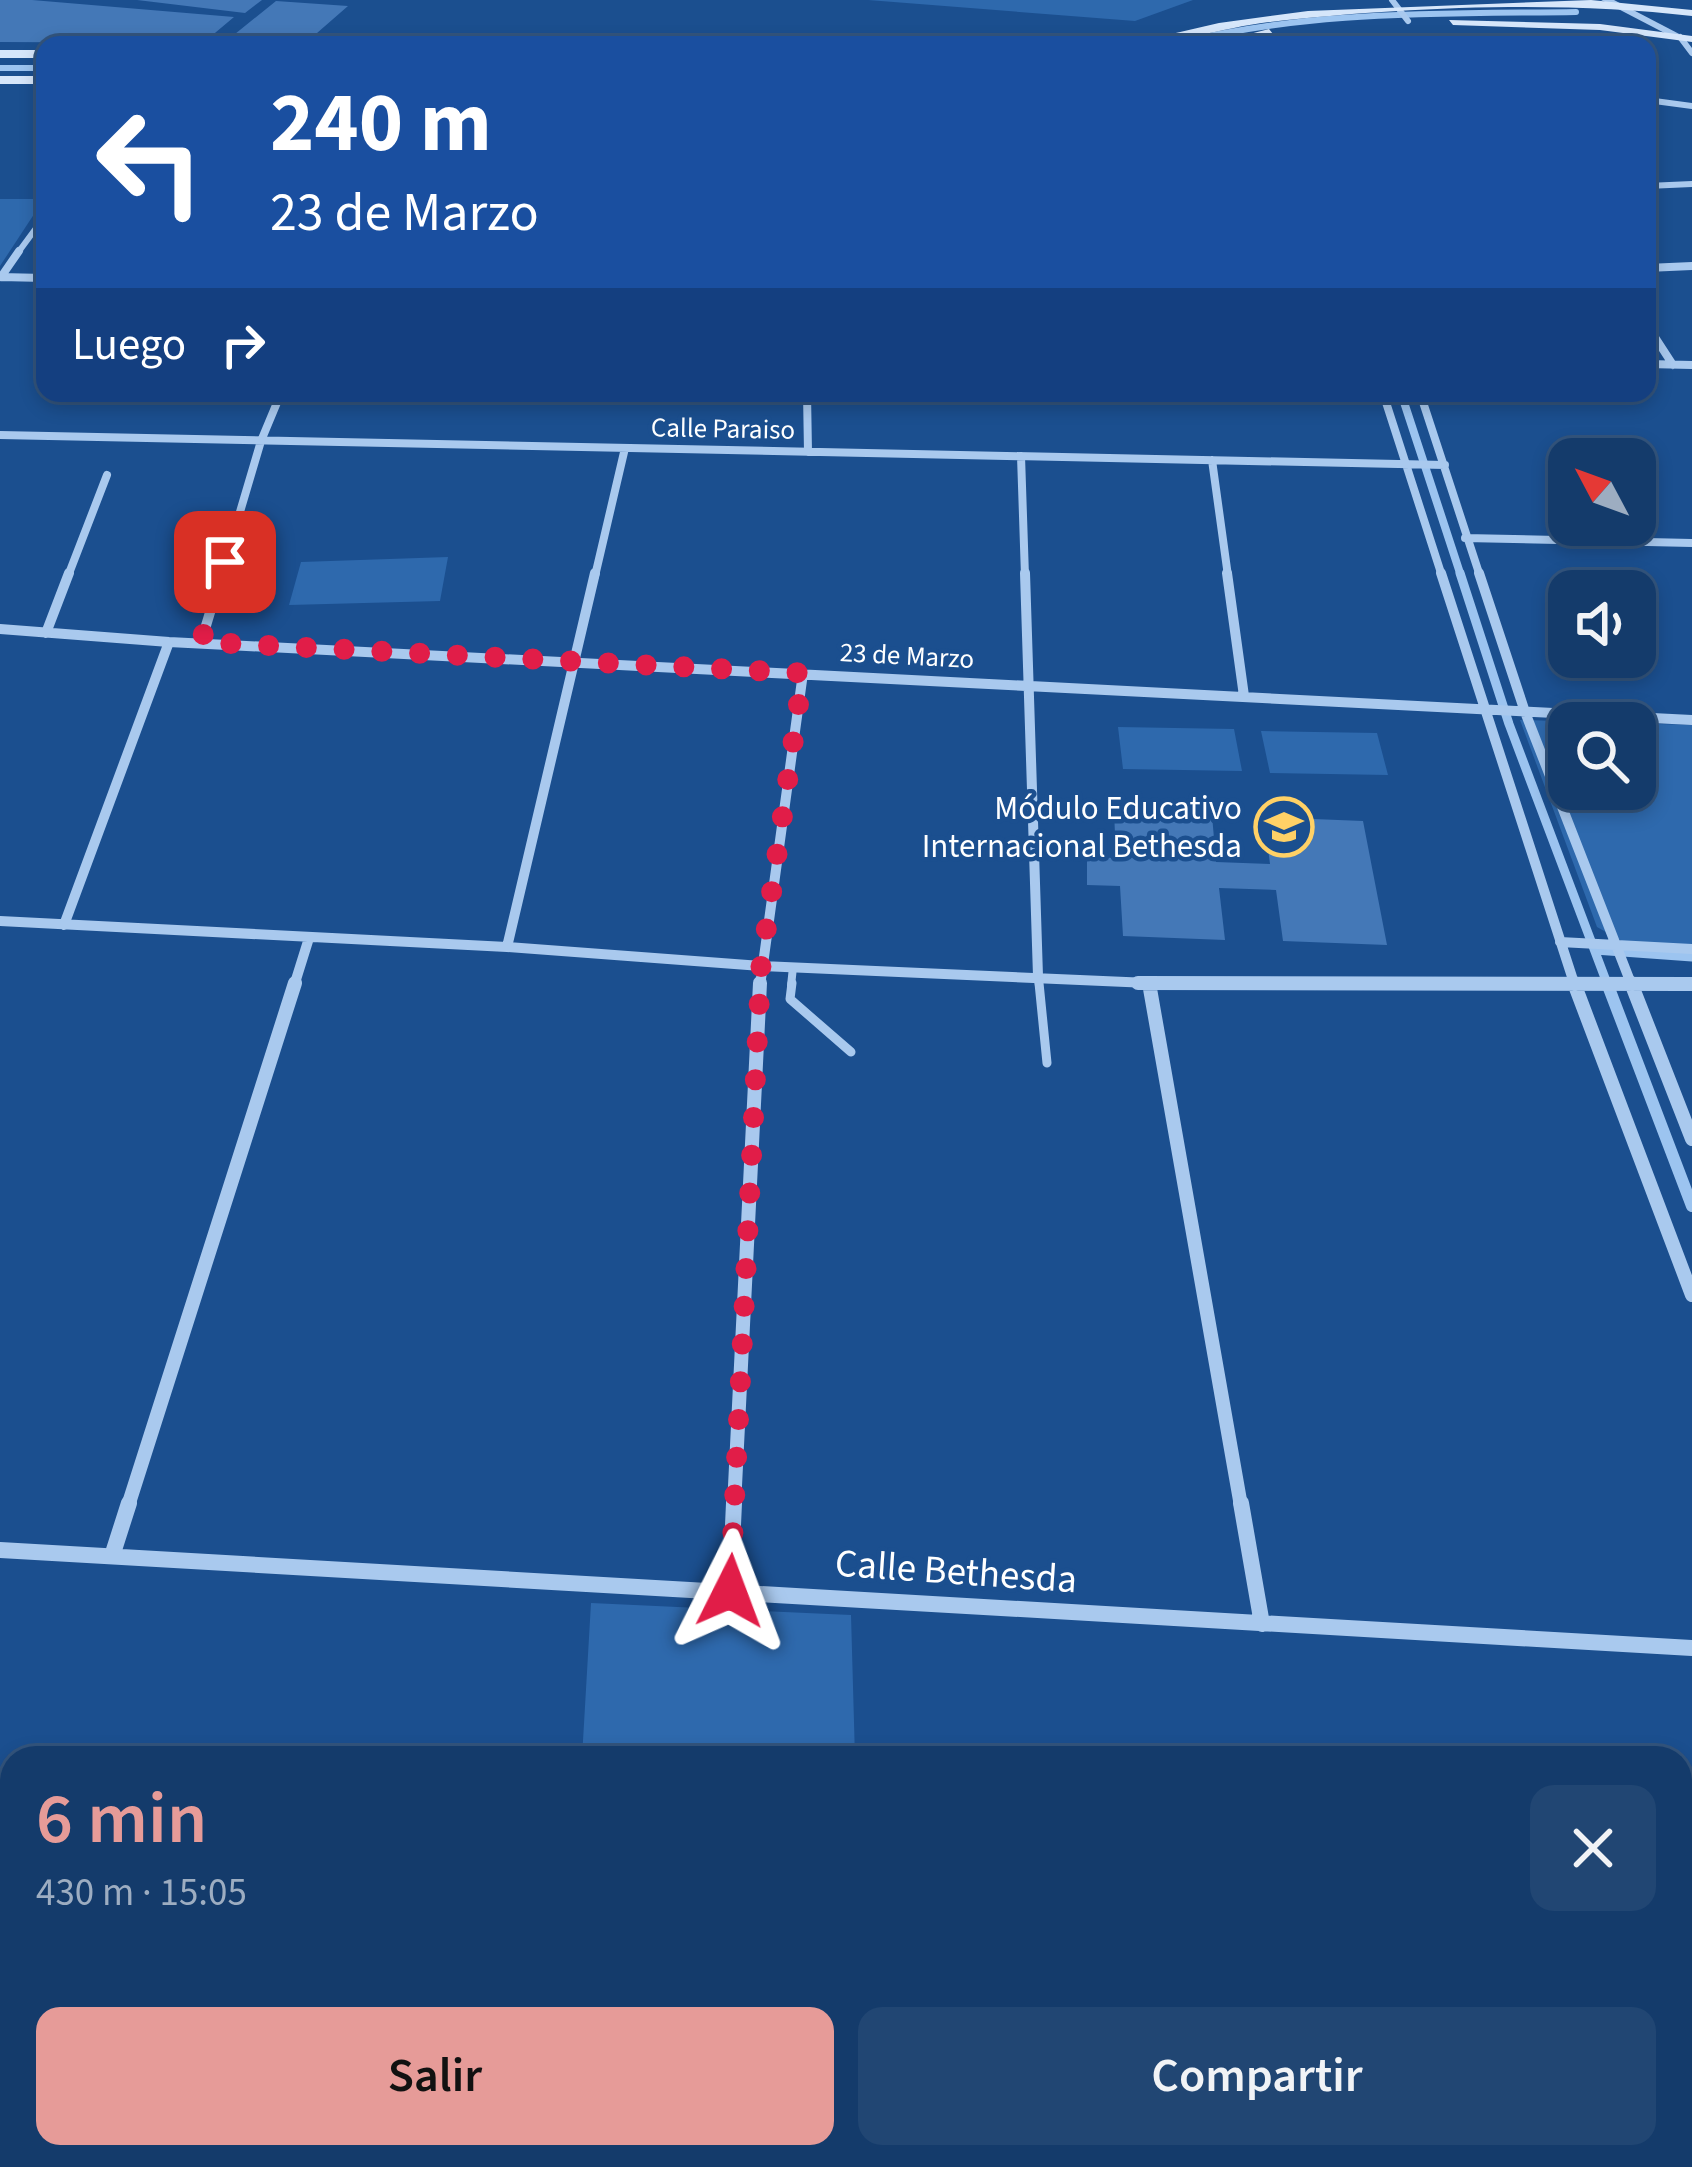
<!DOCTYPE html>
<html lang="es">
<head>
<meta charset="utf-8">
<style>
  body { margin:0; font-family:"Source Sans 3",sans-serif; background:#214673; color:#f1f3f6; height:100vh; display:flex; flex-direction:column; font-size:45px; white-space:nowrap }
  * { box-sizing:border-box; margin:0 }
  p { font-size:39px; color:#9dadc1 }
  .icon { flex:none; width:66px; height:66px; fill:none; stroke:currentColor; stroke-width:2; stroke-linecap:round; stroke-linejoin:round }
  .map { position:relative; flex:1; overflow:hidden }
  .details { position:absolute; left:0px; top:1746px; width:1692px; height:423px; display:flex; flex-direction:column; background:#143b6b; border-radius:36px 36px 0 0; box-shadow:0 6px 18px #0003,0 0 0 3px #33557e }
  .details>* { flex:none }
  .top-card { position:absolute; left:36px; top:36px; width:1620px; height:366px; border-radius:24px; box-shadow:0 6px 18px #0003,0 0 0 3px #33557e; background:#1a4fa0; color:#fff; overflow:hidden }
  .needle { width:78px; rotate:311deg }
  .tools { position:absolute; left:1548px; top:438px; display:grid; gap:24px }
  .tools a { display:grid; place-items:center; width:108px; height:108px; border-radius:24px; background:#143b6b; box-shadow:0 6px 18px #0003,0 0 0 3px #33557e; font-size:60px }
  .pin { position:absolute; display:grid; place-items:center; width:102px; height:102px; color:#fff; margin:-51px; border-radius:24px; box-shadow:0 6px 18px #0006 }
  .me { position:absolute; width:132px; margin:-66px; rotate:3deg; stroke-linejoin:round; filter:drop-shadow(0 0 9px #0008) }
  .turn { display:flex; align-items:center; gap:42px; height:252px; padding:0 36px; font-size:54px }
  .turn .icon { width:156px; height:156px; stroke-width:2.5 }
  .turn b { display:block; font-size:84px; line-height:102px }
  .then { display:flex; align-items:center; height:114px; padding:0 36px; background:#0003; gap:24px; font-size:45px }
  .round { display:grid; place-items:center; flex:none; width:126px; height:126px; border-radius:24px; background:#214673 }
  .headline { display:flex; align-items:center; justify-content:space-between; height:204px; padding:0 36px }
  h1 { font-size:72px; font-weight:600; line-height:90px; color:#e69b98 }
  .cta { display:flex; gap:24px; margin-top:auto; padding:24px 36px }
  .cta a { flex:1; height:138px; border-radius:24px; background:#e69b98; color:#111; font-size:48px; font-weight:600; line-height:138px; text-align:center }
  .cta a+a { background:#214673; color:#f1f3f6 }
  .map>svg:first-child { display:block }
</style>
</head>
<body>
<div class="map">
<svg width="1692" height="2167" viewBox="0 0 1692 2167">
  <rect width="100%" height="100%" fill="#1b4f8f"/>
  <path fill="#2e69ad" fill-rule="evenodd" d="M868 0H1193L1135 21Z
    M0 199H44L0 266Z
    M448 557 440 601 289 605 301 562Z
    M1520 720 1692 725V949L1631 946 1597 927ZM1569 723H1635V789H1569Z
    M1118 727 1234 729 1242 771 1123 769Z
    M1261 731 1377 733 1388 775 1270 773Z
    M591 1603 851 1615 855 1758H582Z
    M557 2157H866V2167H556Z"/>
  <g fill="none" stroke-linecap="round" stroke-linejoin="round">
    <path stroke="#9cc4f0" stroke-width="6" d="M1171 45C1305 10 1439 14 1576 12
      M0 68H45"/>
    <path stroke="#9cc4f0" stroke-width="8" d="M1401 393 1461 576"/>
    <path stroke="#9cc4f0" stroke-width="9" d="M1460 573 1509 724 1608 986
      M1595 950 1692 957"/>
    <path stroke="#9cc4f0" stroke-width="12" d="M1607 983 1692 1206"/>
  </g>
  <path fill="#4478b7" d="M0 0H32L234 17 203 43 0 42Z
    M137 0H262L245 13Z
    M276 1 348 6 309 40 235 34Z
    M1114 811 1212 815 1216 862 1270 864 1264 817 1363 821 1387 945 1283 941 1276 890 1219 888 1225 940 1123 936 1120 886 1087 885V857L1116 858Z"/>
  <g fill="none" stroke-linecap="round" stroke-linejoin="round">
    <path stroke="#a9c9ee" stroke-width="8" d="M1038 976 1039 986
      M791 986 793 967"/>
    <path stroke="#a9c9ee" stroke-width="9" d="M792 983 790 999 851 1052
      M1039 983 1047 1063"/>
    <path stroke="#a9c9ee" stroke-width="6" d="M1392 0 1408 21
      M1680 37 1692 53
      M1647 100 1692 106
      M1647 186 1692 184
      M17 254 45 216"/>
    <path stroke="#a9c9ee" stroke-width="8" d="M1647 268 1692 266
      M0 277 45 278
      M1 277 19 251
      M1647 325 1673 365
      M1647 364 1692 365
      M807 393 808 452
      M1383 393 1442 576
      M1420 393 1480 576
      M0 435 1445 465
      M1021 456 1025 576
      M1212 460 1228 576
      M1465 538 1692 543
      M68 576 107 475
      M221 576 261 441 281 393
      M595 576 625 448"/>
    <path stroke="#a9c9ee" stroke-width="10" d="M1025 573 1038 976
      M1227 573 1244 696
      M1441 573 1575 986
      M1479 573 1525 712 1632 986
      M0 629 169 642 1692 720
      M46 633 69 573
      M201 642 222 573
      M0 921 507 947 761 966 1149 983 1692 984
      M64 925 169 642
      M1560 942 1692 949
      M507 947 595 573
      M294 986 309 938
      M760 986 803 673"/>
    <path stroke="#a9c9ee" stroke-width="14" d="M1138 983 1692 984
      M1149 983 1241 1506
      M1574 983 1692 1295
      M1631 983 1692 1139
      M128 1506 295 983
      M734 1506 760 983"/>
    <path stroke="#a9c9ee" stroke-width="16" d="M1241 1503 1262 1624
      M0 1550 1692 1648
      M113 1553 129 1503
      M730 1591 734 1503"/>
    <path fill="#a9c9ee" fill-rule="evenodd" d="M1601 0H1614L1685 37 1676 39Z"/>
    <path fill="#d6e6fa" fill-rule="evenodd" d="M1591 0 1692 10V16C1564 0 1398 7 1269 22 1221 28 1172 45 1124 45L1219 23 1308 11Z
      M1449 20 1600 24 1692 36V42L1600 30 1453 25Z
      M1269 29 1273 34 1228 45H1207Z
      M0 50H45V58H0Z
      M0 76H45V84H0Z"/>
  </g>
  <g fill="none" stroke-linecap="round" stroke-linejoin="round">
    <path stroke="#e11d48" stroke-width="21" stroke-dasharray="0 37.8" d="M225 562 201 642 803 673 761 966 730 1591"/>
  </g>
  <defs>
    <symbol id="school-ring" viewBox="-11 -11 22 22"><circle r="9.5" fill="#1b4f8f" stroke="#ffd166" stroke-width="1.5"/><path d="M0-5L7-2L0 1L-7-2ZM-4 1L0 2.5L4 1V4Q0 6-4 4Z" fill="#ffd166"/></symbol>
  </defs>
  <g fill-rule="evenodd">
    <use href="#school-ring" x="1251" y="794" width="66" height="66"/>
  </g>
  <g text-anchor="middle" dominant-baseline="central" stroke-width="9" stroke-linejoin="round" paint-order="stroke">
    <g font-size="27" fill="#fff" stroke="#1b4f8f">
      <text transform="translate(723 429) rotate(1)">Calle Paraiso</text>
      <text transform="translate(907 656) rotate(3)">23 de Marzo</text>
    </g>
    <g font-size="33" fill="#fff" stroke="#1b4f8f" text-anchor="end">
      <text x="1242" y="808">Módulo Educativo<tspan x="1242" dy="38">Internacional Bethesda</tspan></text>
    </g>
    <g font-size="39" fill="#fff" stroke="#1b4f8f">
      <text transform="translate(956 1572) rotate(4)">Calle Bethesda</text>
    </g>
  </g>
</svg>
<div class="tools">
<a><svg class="needle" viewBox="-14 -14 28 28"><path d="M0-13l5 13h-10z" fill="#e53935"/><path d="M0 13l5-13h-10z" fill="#9dadc1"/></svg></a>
<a><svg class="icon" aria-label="sound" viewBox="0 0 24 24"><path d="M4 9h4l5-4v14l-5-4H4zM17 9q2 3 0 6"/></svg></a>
<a><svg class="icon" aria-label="search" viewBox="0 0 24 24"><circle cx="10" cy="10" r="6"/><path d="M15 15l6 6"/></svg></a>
</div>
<div class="pin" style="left:225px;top:562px;background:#d93025"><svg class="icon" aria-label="arrive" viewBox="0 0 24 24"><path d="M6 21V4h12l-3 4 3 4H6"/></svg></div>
<svg class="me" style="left:730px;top:1591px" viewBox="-20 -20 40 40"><path d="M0-17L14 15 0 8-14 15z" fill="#e11d48" stroke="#fff" stroke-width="4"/></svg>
<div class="top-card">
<div class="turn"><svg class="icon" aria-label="left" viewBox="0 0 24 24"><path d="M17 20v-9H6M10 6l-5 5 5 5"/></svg><div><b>240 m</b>23 de Marzo</div></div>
<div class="then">Luego<svg class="icon" aria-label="right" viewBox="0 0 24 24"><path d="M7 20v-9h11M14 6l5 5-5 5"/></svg></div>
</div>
<section class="details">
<div class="headline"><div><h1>6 min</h1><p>430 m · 15:05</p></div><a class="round"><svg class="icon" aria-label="close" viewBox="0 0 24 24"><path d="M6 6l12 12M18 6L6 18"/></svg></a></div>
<div class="cta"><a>Salir</a><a>Compartir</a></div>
</section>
</div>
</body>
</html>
